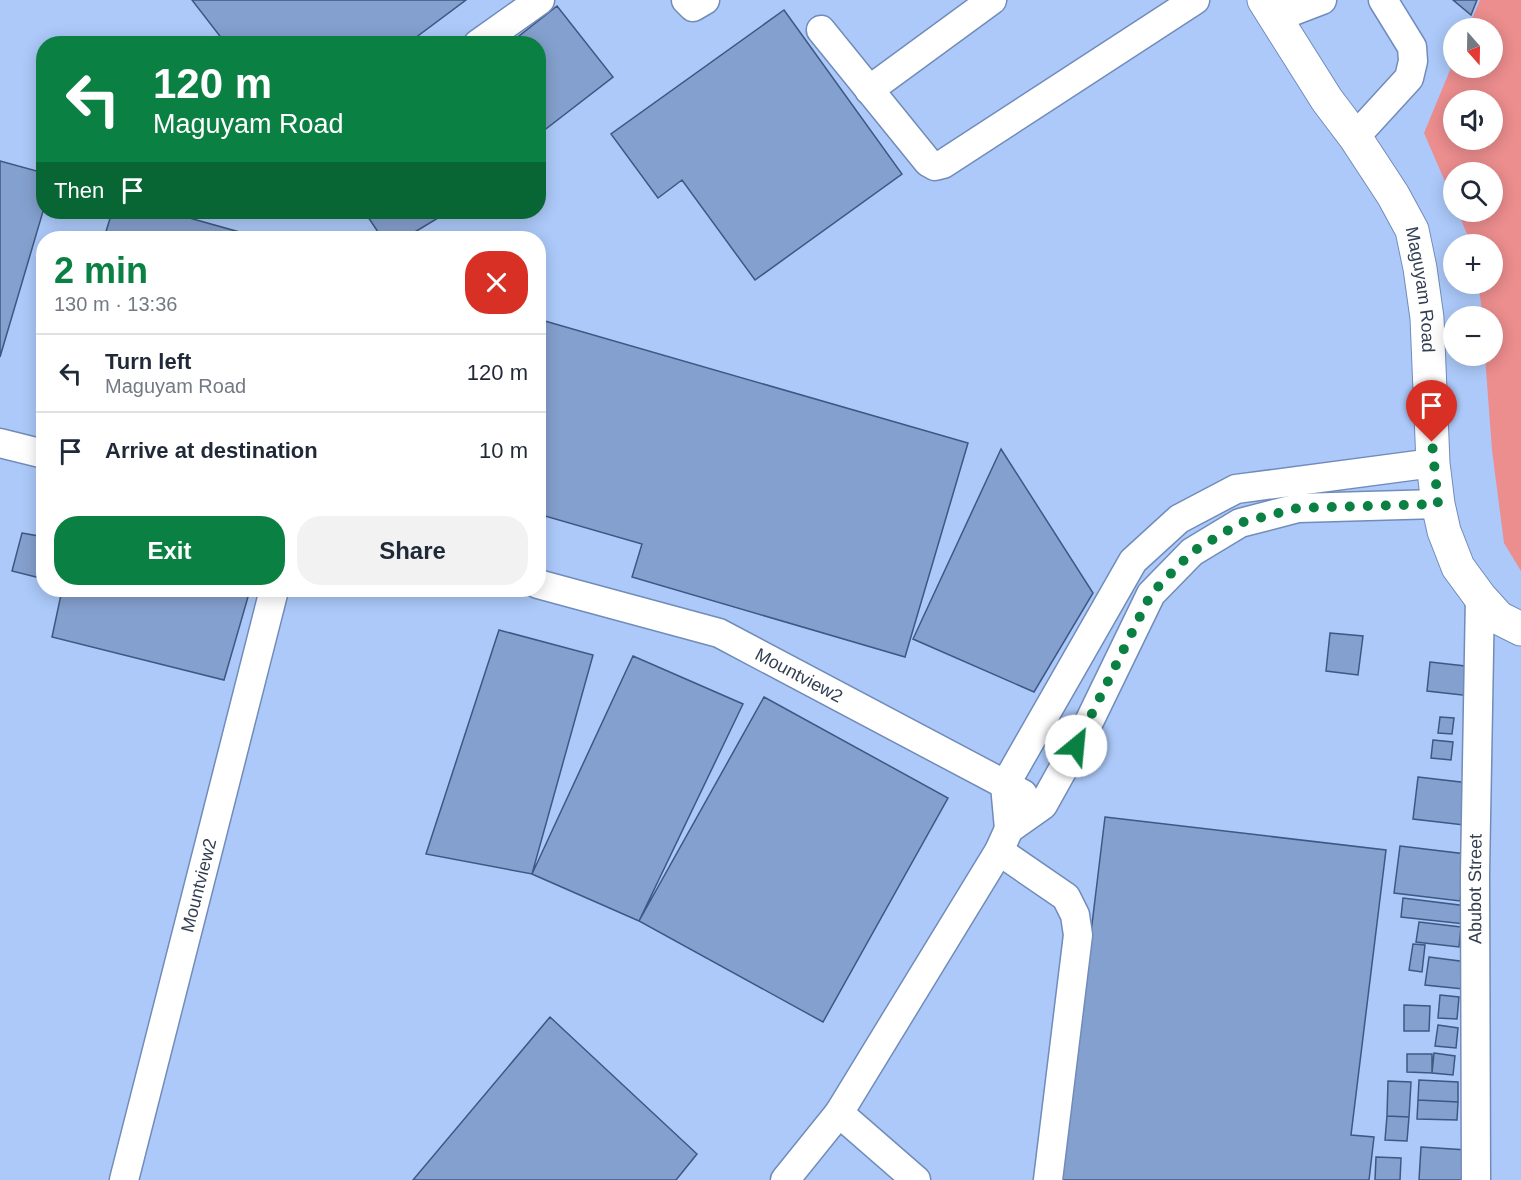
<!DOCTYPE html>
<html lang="en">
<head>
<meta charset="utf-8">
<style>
  body { margin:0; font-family:Helvetica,sans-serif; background:#f2f2f3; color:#1f2937; height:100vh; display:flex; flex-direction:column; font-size:22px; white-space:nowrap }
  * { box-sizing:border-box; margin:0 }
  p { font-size:20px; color:#747a83 }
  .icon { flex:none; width:33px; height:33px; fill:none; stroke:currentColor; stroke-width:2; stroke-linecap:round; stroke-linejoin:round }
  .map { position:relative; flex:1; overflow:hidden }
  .sheet { position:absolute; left:36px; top:231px; width:510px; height:366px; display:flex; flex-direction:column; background:#fff; border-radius:24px; box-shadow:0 3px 15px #0003 }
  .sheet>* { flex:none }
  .hud { position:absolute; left:36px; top:36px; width:510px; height:183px; border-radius:24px; box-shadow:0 3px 15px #0003; background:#0b8043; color:#fff; overflow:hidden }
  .needle { width:39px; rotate:160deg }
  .buttons { position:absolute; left:1443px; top:18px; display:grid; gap:12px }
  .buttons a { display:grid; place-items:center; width:60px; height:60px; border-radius:50%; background:#fff; box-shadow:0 3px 15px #0003; font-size:30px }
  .pin { position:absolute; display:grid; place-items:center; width:51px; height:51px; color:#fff; margin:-62px -26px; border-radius:50% 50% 50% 0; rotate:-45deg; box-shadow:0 0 6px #0007 }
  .pin .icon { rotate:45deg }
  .me { position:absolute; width:66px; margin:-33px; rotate:28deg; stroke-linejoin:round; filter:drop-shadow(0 0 4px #0008) }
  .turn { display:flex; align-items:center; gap:21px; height:126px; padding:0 18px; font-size:27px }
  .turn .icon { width:78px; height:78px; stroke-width:2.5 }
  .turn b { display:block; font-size:42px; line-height:51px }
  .then { display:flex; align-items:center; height:57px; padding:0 18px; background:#0003; gap:12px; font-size:22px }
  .round { display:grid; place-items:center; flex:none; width:63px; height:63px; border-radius:24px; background:#f2f2f3 }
  .headline { display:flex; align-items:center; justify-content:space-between; height:102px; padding:0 18px }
  h1 { font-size:36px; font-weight:600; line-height:45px; color:#0b8043 }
  .cta { display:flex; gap:12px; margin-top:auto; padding:12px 18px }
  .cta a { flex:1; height:69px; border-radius:24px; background:#0b8043; color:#fff; font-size:24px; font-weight:600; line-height:69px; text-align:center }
  .cta a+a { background:#f2f2f3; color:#1f2937 }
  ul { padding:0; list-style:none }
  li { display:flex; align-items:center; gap:18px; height:78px; padding:0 18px; border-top:2px solid #e0e1e3 }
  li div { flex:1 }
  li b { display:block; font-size:22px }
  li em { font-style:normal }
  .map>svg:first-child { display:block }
</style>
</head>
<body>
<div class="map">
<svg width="1521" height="1180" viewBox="0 0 1521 1180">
  <rect width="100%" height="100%" fill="#acc9f9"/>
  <path fill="#ec8d8e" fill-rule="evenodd" d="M1480 0H1521V571L1504 543 1492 450 1485 356H1492V316H1483L1478 284H1492V244H1471L1458 212H1492V172H1454L1453 200 1424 133 1453 63 1454 68H1492V28H1468ZM1454 100H1492V140H1454Z"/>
  <path fill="#84a0ce" stroke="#3f5882" stroke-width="1.5" d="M192 0H466L407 44H226Z
    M1453 0H1477L1471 15Z
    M557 6 613 77 538 135V44H509Z
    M784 10 902 174 755 280 682 180 658 198 611 134Z
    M0 161 44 173V208L0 357Z
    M112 212H168L261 238H104Z
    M377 212H448L405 238H382L368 217Z
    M538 319 968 443 905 657 632 577 642 544 538 514Z
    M1001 449 1093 593 1034 692 913 639Z
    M22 533 44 537V579L12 571Z
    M62 590H250L224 680 52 637Z
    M499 630 593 655 532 874 426 854Z
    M1330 633 1363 636 1358 675 1326 671Z
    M633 656 743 704 639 921 532 874Z
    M1430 662 1474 667 1471 696 1427 691Z
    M764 697 948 798 823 1022 639 921Z
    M1440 717 1454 718 1452 734 1438 733Z
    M1433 740 1453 742 1451 760 1431 758Z
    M1418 777 1469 783 1464 825 1413 819Z
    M1105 817 1386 850 1351 1135 1374 1137 1369 1180H1061Z
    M1400 846 1466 854 1460 901 1394 893Z
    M1403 898 1467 906 1465 924 1401 917Z
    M1419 922 1461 927 1459 947 1416 942Z
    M1413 944 1425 945 1422 972 1409 970Z
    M1429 957 1467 962 1463 989 1425 985Z
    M1440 995 1459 997 1457 1019 1438 1018Z
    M1404 1005 1430 1006 1429 1031H1404Z
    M550 1017 697 1154 676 1180H413Z
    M1438 1025 1458 1028 1456 1048 1435 1046Z
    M1434 1053 1455 1056 1453 1075 1432 1073Z
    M1407 1054H1432V1073L1407 1072Z
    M1419 1080 1458 1082V1102L1418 1100Z
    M1388 1081 1411 1082 1409 1117 1387 1116Z
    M1418 1100 1458 1102 1457 1120 1417 1119Z
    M1387 1116 1409 1117 1407 1141 1385 1140Z
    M1421 1147 1467 1150 1465 1180H1419Z
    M1376 1157 1401 1158 1400 1180H1375Z"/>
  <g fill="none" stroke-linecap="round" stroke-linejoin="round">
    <defs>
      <g id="minor">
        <path d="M686 0 693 7 705 0"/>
        <path d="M1275 18 1322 0"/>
        <path d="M821 30 928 162 935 166 943 164 1195 0"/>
        <path d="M478 44 540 0"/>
        <path d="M869 90 992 0"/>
        <path d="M1355 137 1409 78 1413 61 1412 47 1383 0"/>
        <path d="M0 443 44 454"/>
        <path id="s1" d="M538 584 719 633 1023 794"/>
        <path d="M1009 829 1005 785 1133 561 1179 519 1236 489 1433 463"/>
        <path d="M999 851 1066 897 1075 915 1078 935 1048 1180"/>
        <path d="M839 1113 916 1180"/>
        <path id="s2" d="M124 1180 274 590"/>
        <path d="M785 1180 839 1113 999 851 1009 829 1043 805 1087 726 1151 594 1192 552 1240 523 1298 508 1438 504"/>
        <path id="s3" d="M1476 1180 1475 874 1480 597"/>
      </g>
      <g id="major">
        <path id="s4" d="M1264 0 1327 100 1355 137 1393 195 1412 230 1420 268 1427 318 1433 463 1438 504 1444 531 1458 567 1480 597 1499 618 1521 629"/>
      </g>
    </defs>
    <use href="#minor" stroke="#718cb9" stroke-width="31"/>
    <use href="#major" stroke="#718cb9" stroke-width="35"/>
    <use href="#minor" stroke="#fff" stroke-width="28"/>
    <use href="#major" stroke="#fff" stroke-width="33"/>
  </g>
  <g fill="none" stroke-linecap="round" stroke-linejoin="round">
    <path stroke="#0b8043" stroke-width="10" stroke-dasharray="0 18" d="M1076 746 1151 594 1192 552 1240 523 1298 508 1438 504 1432 442"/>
  </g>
  <g text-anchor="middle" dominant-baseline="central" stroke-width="6" stroke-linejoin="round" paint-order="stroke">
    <g font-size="18" fill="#323e51" stroke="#bed6fd">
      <text stroke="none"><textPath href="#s4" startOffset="334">Maguyam Road</textPath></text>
      <text stroke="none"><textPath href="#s1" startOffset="278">Mountview2</textPath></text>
      <text stroke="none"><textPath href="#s2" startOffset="304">Mountview2</textPath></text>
      <text stroke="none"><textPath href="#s3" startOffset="291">Abubot Street</textPath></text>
    </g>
  </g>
</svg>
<div class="buttons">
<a><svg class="needle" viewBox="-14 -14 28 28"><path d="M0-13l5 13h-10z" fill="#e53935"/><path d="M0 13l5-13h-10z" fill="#747a83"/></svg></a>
<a><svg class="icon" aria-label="sound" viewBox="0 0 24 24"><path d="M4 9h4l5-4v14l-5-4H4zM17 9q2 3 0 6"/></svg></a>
<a><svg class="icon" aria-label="search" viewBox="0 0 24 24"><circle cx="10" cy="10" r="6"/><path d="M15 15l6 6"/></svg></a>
<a>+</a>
<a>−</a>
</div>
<div class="pin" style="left:1432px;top:442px;background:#d93025"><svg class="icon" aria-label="arrive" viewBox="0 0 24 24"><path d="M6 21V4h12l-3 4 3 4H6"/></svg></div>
<svg class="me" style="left:1076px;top:746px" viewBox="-20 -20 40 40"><circle r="19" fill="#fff"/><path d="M0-13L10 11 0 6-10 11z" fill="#0b8043"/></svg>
<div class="hud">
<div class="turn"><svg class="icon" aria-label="left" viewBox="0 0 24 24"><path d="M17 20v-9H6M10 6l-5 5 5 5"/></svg><div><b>120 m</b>Maguyam Road</div></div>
<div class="then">Then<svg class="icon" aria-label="arrive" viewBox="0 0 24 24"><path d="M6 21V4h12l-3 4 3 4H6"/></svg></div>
</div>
<section class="sheet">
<div class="headline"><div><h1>2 min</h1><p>130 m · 13:36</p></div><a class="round" style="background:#d93025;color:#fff"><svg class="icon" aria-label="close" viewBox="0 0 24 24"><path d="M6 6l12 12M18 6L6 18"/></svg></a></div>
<ul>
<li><svg class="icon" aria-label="left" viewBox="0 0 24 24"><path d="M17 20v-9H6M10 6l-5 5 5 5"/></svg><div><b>Turn left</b><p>Maguyam Road</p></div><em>120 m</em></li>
<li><svg class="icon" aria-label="arrive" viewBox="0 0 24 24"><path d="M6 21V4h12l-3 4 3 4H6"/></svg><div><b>Arrive at destination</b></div><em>10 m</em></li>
</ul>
<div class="cta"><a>Exit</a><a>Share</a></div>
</section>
</div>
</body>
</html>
